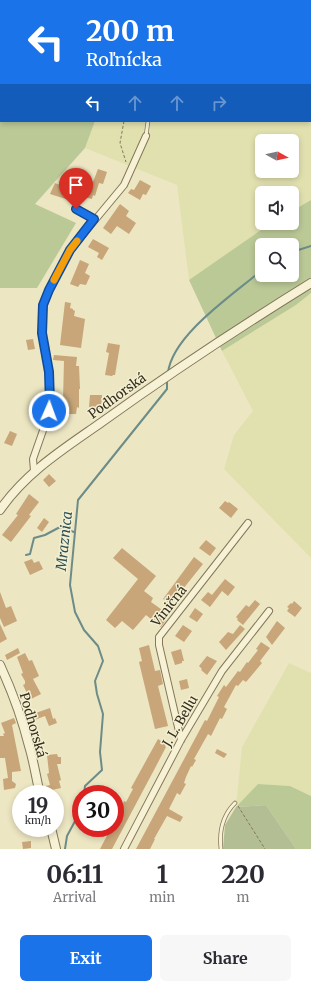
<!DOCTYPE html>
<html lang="en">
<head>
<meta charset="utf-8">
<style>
  body { margin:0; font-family:Merriweather,serif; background:#f7f7f7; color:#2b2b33; height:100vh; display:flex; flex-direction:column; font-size:15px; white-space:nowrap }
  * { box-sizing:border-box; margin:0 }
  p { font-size:13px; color:#7c7c81 }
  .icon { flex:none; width:22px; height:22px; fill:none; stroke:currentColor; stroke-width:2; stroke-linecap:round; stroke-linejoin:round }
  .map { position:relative; height:849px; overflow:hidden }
  .side { display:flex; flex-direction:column; background:#fff; flex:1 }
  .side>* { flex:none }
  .top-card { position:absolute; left:0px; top:0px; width:311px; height:122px; box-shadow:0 2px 6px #0003; background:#1a73e8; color:#fff; overflow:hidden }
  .needle { width:26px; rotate:98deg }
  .controls { position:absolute; left:255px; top:134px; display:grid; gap:8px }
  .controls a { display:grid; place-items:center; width:44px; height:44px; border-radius:6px; background:#fff; box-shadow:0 2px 6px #0003; font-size:20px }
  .speed { position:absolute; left:12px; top:785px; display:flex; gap:8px; font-size:20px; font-weight:700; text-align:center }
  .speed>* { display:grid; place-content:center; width:52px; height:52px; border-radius:50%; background:#fff; box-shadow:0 2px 6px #0003; line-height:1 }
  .speed small { font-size:10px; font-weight:400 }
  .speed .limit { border:6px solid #d22; background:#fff; color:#111 }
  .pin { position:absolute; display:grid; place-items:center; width:34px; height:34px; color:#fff; margin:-41px -17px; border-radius:50% 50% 50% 0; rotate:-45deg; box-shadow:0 0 4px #0007 }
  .pin .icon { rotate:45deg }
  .me { position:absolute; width:44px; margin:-22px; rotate:2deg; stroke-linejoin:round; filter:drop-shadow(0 0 3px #0008) }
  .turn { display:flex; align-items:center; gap:14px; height:84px; padding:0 20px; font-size:18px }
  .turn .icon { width:52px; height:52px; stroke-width:2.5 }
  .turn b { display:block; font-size:28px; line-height:34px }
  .lanes { display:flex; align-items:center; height:38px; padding:0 20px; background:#0003; justify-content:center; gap:20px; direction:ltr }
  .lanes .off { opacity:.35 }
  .eta { display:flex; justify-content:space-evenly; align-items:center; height:68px; text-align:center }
  .eta b { font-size:24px; font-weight:700; line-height:28px }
  .button { display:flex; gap:8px; margin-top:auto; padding:8px 20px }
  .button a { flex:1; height:46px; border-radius:6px; background:#1a73e8; color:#fff; font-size:16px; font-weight:700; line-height:46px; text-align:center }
  .button a+a { background:#f7f7f7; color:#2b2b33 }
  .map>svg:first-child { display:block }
</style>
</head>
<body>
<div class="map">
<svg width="311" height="849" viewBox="0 0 311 849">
  <rect width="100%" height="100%" fill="#ece6c2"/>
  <path fill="#e1e1b0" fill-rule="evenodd" d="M139 0H311V200L292 211V193H262V223H271L189 280 177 185 85 148 95 121H310V1H138ZM262 141H292V171H262Z
    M311 293V558L224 469 234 435 253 411 222 351 296 305Z
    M289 663 311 673V796L290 786 258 784 236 807 242 747Z"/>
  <path fill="#bbc997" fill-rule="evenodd" d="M0 0H139L1 1V121H95L85 148 35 204 76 223 37 288H0Z
    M311 200V293L296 305 222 351 189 280 271 223H292V211ZM262 245H292V275H262Z
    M258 784 290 786 311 796V849H296L266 805 236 807Z"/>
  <path fill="#b3be95" d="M266 805 296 849H223L225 825 236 807Z"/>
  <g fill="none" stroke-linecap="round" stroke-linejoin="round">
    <path stroke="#6c8c89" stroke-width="2" d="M292 252 311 246
      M168 373C172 335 234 294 262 270
      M26 555 30 554 34 538 45 535 60 527 74 532
      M84 794 85 786 102 770 100 752 103 714 97 694 95 681 103 661 98 646 84 630 75 612 70 585 78 500 167 389V379
      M65 849 67 836 81 810"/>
  </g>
  <path fill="#c8a679" d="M98 169 107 172 103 184 99 183 95 196 93 195 92 199 77 195 76 197 73 196 72 201 50 194 55 183 60 185 59 187 72 191 76 178 93 182Z
    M140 180 151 186 146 195 143 194 140 200 128 193 131 189 134 190Z
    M120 204 129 211 126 216 136 223 129 234 117 226 111 234 103 228Z
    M93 239 109 248 102 260 97 257 99 253 88 247Z
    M80 260 89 264 85 273 90 276 86 285 80 284 78 287 70 284Z
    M65 302 71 303 70 308 73 309V310L75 311 74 316 85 319 81 348 60 345Z
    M33 339 35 349 28 350 26 340Z
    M108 343 120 345 115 375H113L112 376 105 375 109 353 106 352Z
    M54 355 77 357 76 366H79L80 389H79V408L77 407 76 414H68V411H64L65 400H63L64 361 53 360Z
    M90 395H102L101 409 89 407Z
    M10 431 17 434 12 446 4 443Z
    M49 474 56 481 49 487 43 480Z
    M29 494 39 502 29 515 31 516 11 542 2 535 18 515 16 514Z
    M225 501 228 503 229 502 238 509 231 518 219 508Z
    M44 518 49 522 42 532 37 528Z
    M206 540 216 548 210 556 199 548Z
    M122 548 156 576 144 591 153 598 151 602 165 612 162 617 166 620 161 627 146 615 133 630 122 621 115 628 106 620 138 579 113 558Z
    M194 557 203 564 171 604 163 599Z
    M32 559 34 563 39 561 43 569 30 575 24 562Z
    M225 579 235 587 228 596 222 591 210 607 201 600 208 592 212 595Z
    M0 592 6 608 11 606 17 621 4 627 0 618Z
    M255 600 260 604 243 625 237 620 238 619 236 617 246 605 249 607Z
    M294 601 302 608 295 617 287 611 289 608 287 607 291 603 292 604Z
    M195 608 203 614 197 622 189 617Z
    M277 621 285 628 272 645 266 637Z
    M0 624 7 639 0 643Z
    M183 625 192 631 184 642 175 636Z
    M240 625 245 629 226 650 219 642 228 632 233 634Z
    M261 642 270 648 260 661 262 663 246 682 243 680 238 686 236 685 224 707 227 709 222 719 220 718 211 736 208 734 194 759 196 760 192 767 191 766 186 777 184 783 186 784 180 795 177 793 169 809 183 817 180 822 167 816 154 839H155L150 849H136L205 720 207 721 219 697 217 696 224 685 226 687 238 671 240 672 247 662 248 663 258 650 256 649Z
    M149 645 155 671 160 670 163 684 158 686 168 726 155 729 139 662 142 661 139 648Z
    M18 648 20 653 7 660 5 655Z
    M181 649 184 661H182V663L175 665 171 652Z
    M25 653 29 661 32 660 39 676 33 679 41 694 29 700 26 696 28 695 23 685 25 684V681L21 674 23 673 17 657Z
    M207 656 217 661 207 675 201 670 202 669 199 666Z
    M187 679 189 688 181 690 179 681Z
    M50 708 53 719 55 718 57 723 49 726 45 716 29 722 27 716Z
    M14 718 16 723 12 725 21 771 12 772V781L16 784 15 788 4 790 3 779 8 778 5 758H0V736H4L3 734 5 733 1 723Z
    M158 739 166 744 165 746 166 747 154 770 112 849H100L111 828H115V823L119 814H118L124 801 126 802 133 789 131 788Z
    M217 749 227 754 224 758 215 753Z
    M57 754 58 757H61V764H57L61 780 59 781 61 788 47 791 46 786 50 785 47 774 49 773 47 755Z
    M31 841V848L23 849 22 842Z"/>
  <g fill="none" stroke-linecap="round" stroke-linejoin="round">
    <defs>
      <path id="service" d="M186 1 187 0
        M146 136 148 121
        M221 849C219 832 223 815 235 803"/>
      <path id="minor" d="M76 209 95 219
        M34 471 33 459 47 419 50 403 49 372 42 333 43 305 49 290 70 250 124 185 146 136
        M181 740 159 645V637L248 523
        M124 849 181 740 222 671 269 611"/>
      <path id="tertiary" d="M0 510C26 472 65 448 102 422 170 373 240 327 311 283
        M0 665C12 691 22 718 29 746 34 762 36 778 40 794
        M51 828 56 849"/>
    </defs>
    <use href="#service" stroke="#84775a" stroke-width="4.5"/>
    <use href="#minor" stroke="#84775a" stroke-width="8"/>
    <use href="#tertiary" stroke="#84775a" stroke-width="10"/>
    <path stroke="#84775a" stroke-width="1" stroke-dasharray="3 2" stroke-linecap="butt" d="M40 1 42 0
      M163 1 164 0
      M0 12 1 11
      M124 121 120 143 126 162
      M238 806 265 849"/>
    <use href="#service" stroke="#f7f2d5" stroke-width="3"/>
    <use href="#minor" stroke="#f7f2d5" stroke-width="6"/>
    <use href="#tertiary" stroke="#f7f2d5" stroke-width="8"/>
  </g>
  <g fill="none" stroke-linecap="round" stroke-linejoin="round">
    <defs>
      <path id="route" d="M49 411 50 403 49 372 42 333 43 305 49 290 70 250 94 219 76 209"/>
    </defs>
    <use href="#route" stroke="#114b97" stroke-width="10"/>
    <use href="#route" stroke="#1a73e8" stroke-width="7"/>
    <path stroke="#f59e0b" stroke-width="7" d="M54 280 70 250 77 241"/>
  </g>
  <g text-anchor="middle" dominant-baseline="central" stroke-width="3" stroke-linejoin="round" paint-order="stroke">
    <g font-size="13" fill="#352d1e" stroke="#f3efd1">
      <text transform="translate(117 396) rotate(-36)">Podhorská</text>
      <text transform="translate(169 606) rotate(-52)">Viničná</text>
      <text transform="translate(180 721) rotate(-60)">J. L. Bellu</text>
      <text transform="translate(33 725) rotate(74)">Podhorská</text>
    </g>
    <g font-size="14" font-style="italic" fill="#2d5054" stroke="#f3efd1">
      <text transform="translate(64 541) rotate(-84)">Mraznica</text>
    </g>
  </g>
</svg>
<div class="controls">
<a><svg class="needle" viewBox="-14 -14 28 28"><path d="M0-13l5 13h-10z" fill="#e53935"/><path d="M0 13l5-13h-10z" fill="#7c7c81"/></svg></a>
<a><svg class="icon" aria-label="sound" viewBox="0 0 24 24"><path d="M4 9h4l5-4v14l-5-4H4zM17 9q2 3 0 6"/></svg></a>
<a><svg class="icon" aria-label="search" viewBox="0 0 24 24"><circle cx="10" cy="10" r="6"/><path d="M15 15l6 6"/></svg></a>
</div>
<div class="speed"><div>19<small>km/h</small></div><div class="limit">30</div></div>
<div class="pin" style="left:76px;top:209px;background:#d93025"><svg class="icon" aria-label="arrive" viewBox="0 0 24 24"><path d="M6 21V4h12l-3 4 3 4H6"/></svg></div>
<svg class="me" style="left:49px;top:411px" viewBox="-20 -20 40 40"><circle r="17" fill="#1a73e8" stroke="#fff" stroke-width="3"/><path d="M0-11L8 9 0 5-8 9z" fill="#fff"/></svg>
<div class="top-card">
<div class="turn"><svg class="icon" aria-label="left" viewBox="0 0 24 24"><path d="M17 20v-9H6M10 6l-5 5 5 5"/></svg><div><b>200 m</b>Roľnícka</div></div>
<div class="lanes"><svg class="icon" aria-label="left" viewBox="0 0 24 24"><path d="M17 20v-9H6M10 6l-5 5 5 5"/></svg><svg class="icon off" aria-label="ahead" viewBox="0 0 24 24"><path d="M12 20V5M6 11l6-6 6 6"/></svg><svg class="icon off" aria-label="ahead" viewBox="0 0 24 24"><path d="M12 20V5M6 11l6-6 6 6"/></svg><svg class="icon off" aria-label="right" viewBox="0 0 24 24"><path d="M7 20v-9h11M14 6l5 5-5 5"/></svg></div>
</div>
</div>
<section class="side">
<div class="eta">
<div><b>06:11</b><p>Arrival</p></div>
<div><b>1</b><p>min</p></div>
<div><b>220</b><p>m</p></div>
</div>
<div class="button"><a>Exit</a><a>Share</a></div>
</section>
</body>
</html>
